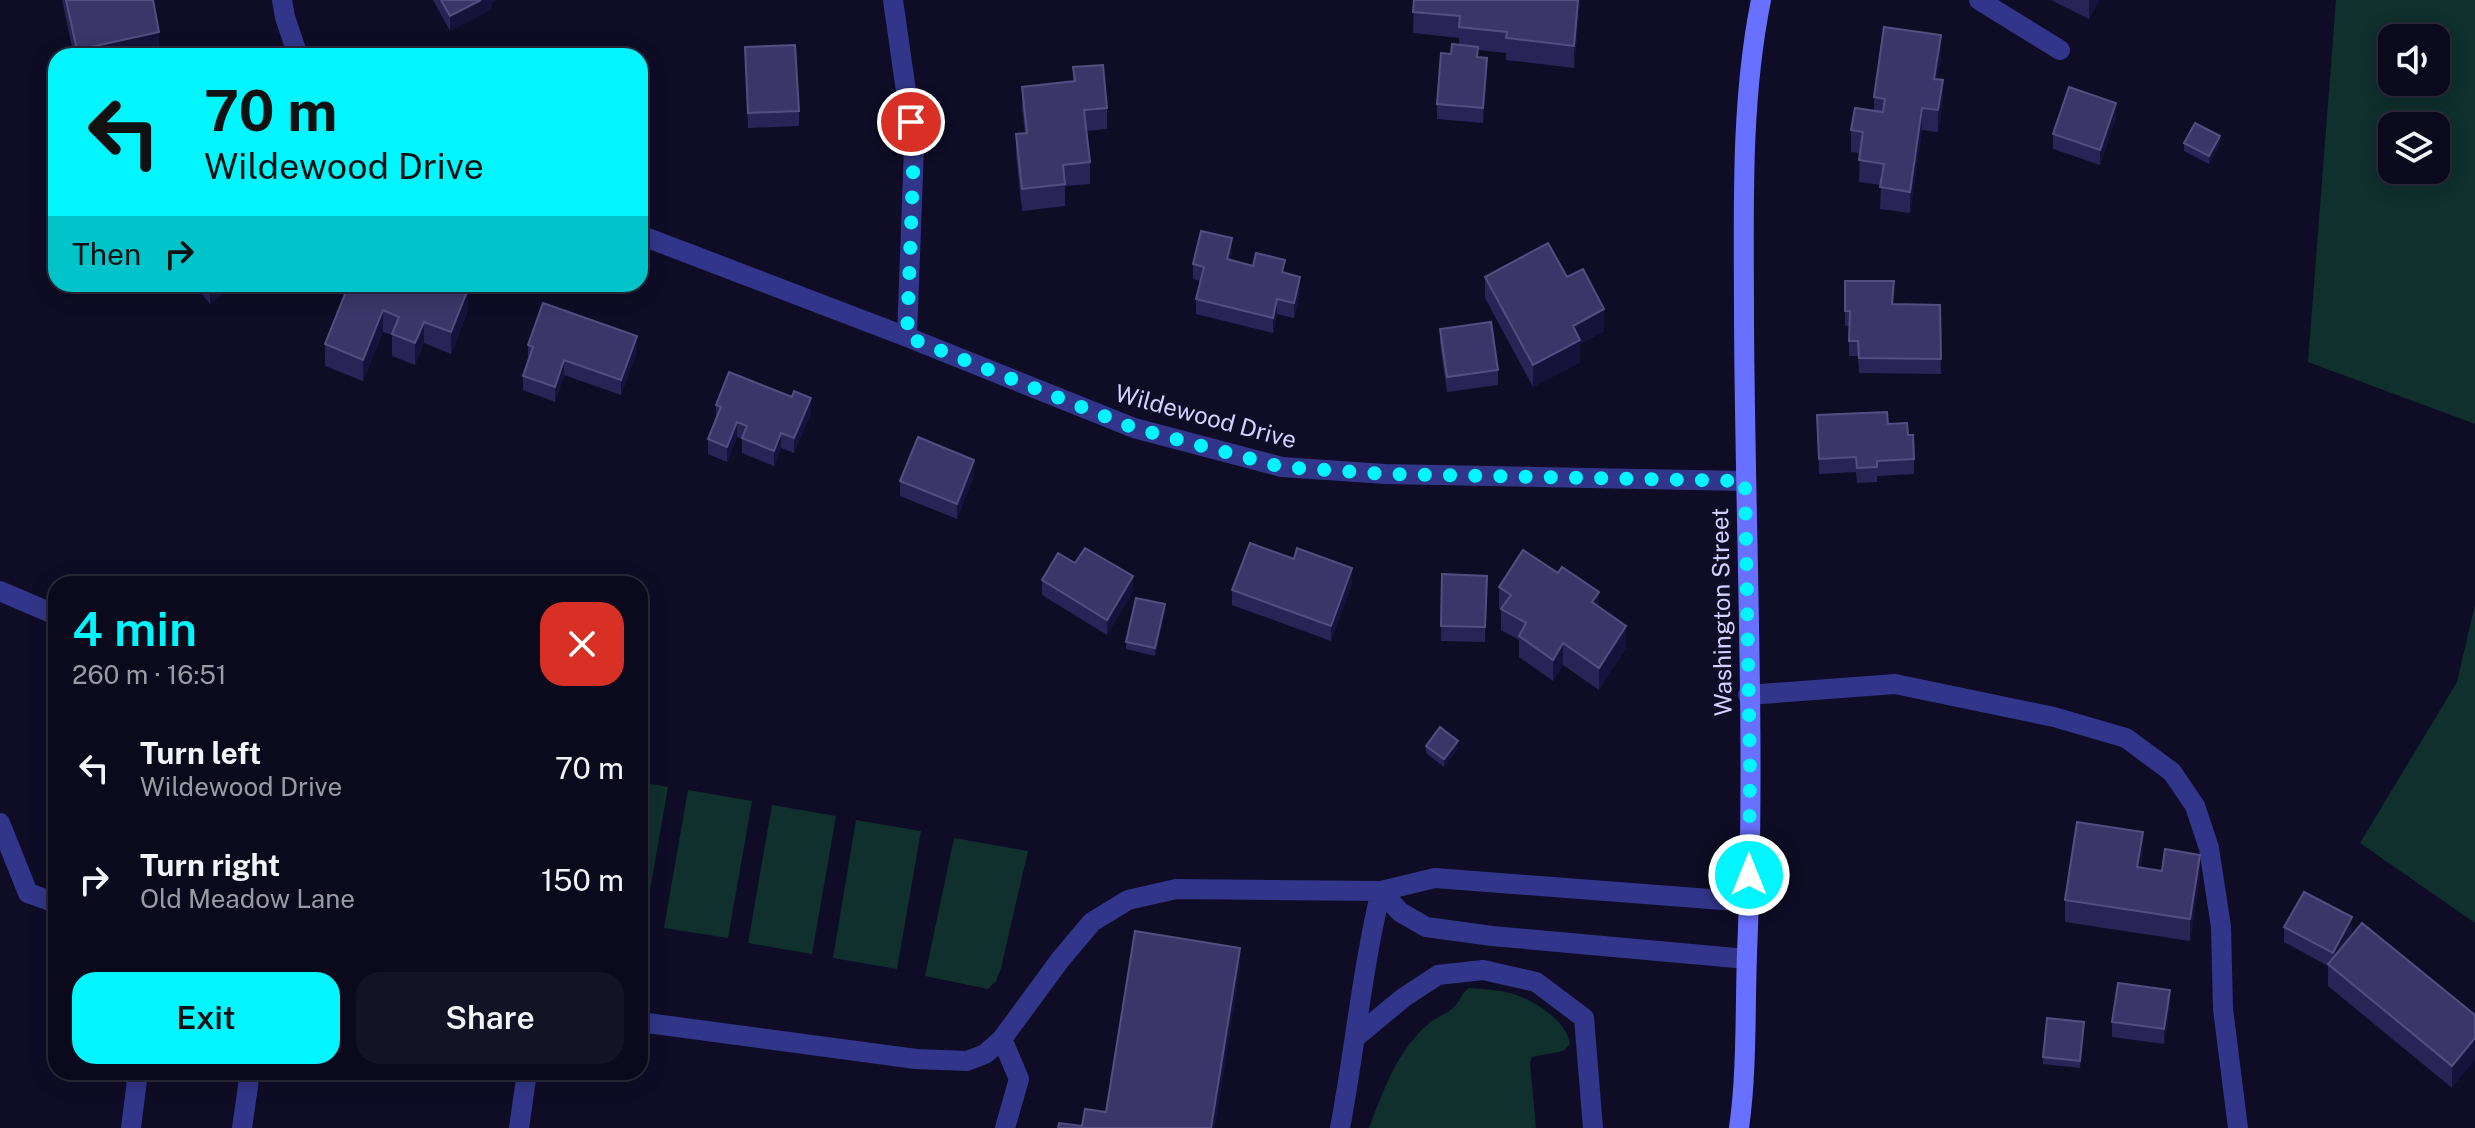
<!DOCTYPE html>
<html lang="en">
<head>
<meta charset="utf-8">
<style>
  body { margin:0; font-family:"Public Sans",sans-serif; background:#141225; color:#f1f3f6; height:100vh; display:flex; flex-direction:column; font-size:30px; white-space:nowrap }
  * { box-sizing:border-box; margin:0 }
  p { font-size:26px; color:#9a9aa3 }
  .icon { flex:none; width:44px; height:44px; fill:none; stroke:currentColor; stroke-width:2; stroke-linecap:round; stroke-linejoin:round }
  .map { position:relative; flex:1; overflow:hidden }
  .details { position:absolute; left:48px; top:576px; width:600px; height:504px; display:flex; flex-direction:column; background:#0b091c; border-radius:24px; box-shadow:0 4px 20px #0003,0 0 0 2px #2b2a3b }
  .details>* { flex:none }
  .hud { position:absolute; left:48px; top:48px; width:600px; height:244px; border-radius:24px; box-shadow:0 4px 20px #0003,0 0 0 2px #2b2a3b; background:#00f6fc; color:#111; overflow:hidden }
  .controls { position:absolute; left:2378px; top:24px; display:grid; gap:16px }
  .controls a { display:grid; place-items:center; width:72px; height:72px; border-radius:16px; background:#0b091c; box-shadow:0 4px 20px #0003,0 0 0 2px #2b2a3b; font-size:40px }
  .pin { position:absolute; display:grid; place-items:center; width:68px; height:68px; color:#fff; margin:-34px; border:4px solid #fff; border-radius:50%; box-shadow:0 2px 8px #0007 }
  .me { position:absolute; width:88px; margin:-44px; rotate:0deg; stroke-linejoin:round; filter:drop-shadow(0 0 6px #0008) }
  .turn { display:flex; align-items:center; gap:28px; height:168px; padding:0 24px; font-size:36px }
  .turn .icon { width:104px; height:104px; stroke-width:2.5 }
  .turn b { display:block; font-size:56px; line-height:68px }
  .then { display:flex; align-items:center; height:76px; padding:0 24px; background:#0003; gap:16px; font-size:30px }
  .round { display:grid; place-items:center; flex:none; width:84px; height:84px; border-radius:24px; background:#141225 }
  .head { display:flex; align-items:center; justify-content:space-between; height:136px; padding:0 24px }
  h1 { font-size:48px; font-weight:600; line-height:60px; color:#00f6fc }
  .button { display:flex; gap:16px; margin-top:auto; padding:16px 24px }
  .button a { flex:1; height:92px; border-radius:24px; background:#00f6fc; color:#111; font-size:32px; font-weight:600; line-height:92px; text-align:center }
  .button a+a { background:#141225; color:#f1f3f6 }
  ul { padding:0; list-style:none }
  li { display:flex; align-items:center; gap:24px; height:112px; padding:0 24px }
  li div { flex:1 }
  li b { display:block; font-size:30px }
  li em { font-style:normal }
  .map>svg:first-child { display:block }
</style>
</head>
<body>
<div class="map">
<svg width="2475" height="1128" viewBox="0 0 2475 1128">
  <rect width="100%" height="100%" fill="#0f0c26"/>
  <path fill="#0f302d" fill-rule="evenodd" d="M2336 0H2475V424L2308 362ZM2392 38H2436V82H2392ZM2392 126H2436V170H2392Z
    M2475 604V923L2360 843 2457 682Z
    M640 782 668 787 644 925 640 924Z
    M688 790 752 801 728 938 664 928Z
    M772 805 836 816 812 954 748 943Z
    M856 820 921 831 897 969 833 958Z
    M954 838 1028 851 1001 968 996 981 988 989 925 976Z
    M1469 988C1484 989 1500 990 1514 994 1535 1001 1567 1021 1570 1044L1563 1051 1532 1057 1530 1063 1536 1128H1369C1383 1091 1397 1051 1428 1024 1436 1017 1447 1014 1454 1007 1461 1000 1461 993 1469 988Z"/>
  <g fill="none" stroke-linecap="round" stroke-linejoin="round">
    <path stroke="#32368a" stroke-width="20" d="M1979 0 2060 50
      M0 591 56 615
      M1748 695 1895 684 2054 717 2126 738 2172 772 2195 806 2209 848 2221 927 2223 1009 2238 1128
      M0 823 28 893 56 903
      M1381 891 1400 912 1426 927 1492 936 1747 959
      M640 1022 916 1059 967 1061 985 1054 1002 1039 1060 960 1092 922 1128 900 1176 889 1381 891 1435 878 1749 902
      M1356 1037 1403 998 1438 975 1483 970 1536 982 1584 1018 1593 1128
      M1002 1039 1019 1079 1005 1128
      M131 1128 138 1072
      M242 1128 250 1072
      M519 1128 527 1072
      M1340 1128C1355 1049 1362 969 1381 891"/>
    <path stroke="#32368a" stroke-width="20" d="M282 0 285 17 298 56
      M893 0 914 147 907 337
      M640 235 907 337 1134 428 1282 467 1385 474 1745 481"/>
    <path stroke="#6870ff" stroke-width="20" d="M1739 1128C1747 1072 1745 1010 1747 953 1756 742 1745 530 1744 319 1744 213 1740 104 1761 0"/>
  </g>
  <path fill="#2a2356" d="M62 0H153L159 53 146 56H74Z
    M433 0H495L492 2V9L450 31Z
    M1414 0H1580L1574 68 1506 60V53L1478 50V57L1487 72 1483 123 1437 119V104L1451 54 1459 45V38L1413 33Z
    M2051 0H2099L2089 19Z
    M745 47 799 111V126L748 128Z
    M1941 57 1937 79 1943 102 1938 132 1922 130 1910 213 1880 209 1881 185 1859 182 1860 153 1851 152V130L1874 111V97Z
    M1073 67 1107 108V129L1087 131 1090 162V184L1065 186V206L1022 211 1016 155V134L1025 133 1022 109V87L1073 81Z
    M2116 118 2100 165 2053 149V134Z
    M2184 143 2220 144 2209 164 2184 151Z
    M1232 253 1230 260 1285 273 1300 292 1294 318 1277 314 1273 333 1196 314V299L1200 281 1193 279V264Z
    M1485 277H1567L1604 331 1580 344V362L1533 387 1485 298Z
    M1845 281 1893 304 1940 305 1941 374 1859 373 1858 356H1849V326H1845Z
    M194 284H236L210 304Z
    M349 284 468 310 451 354 424 343 415 365 392 356V335L383 332 363 381 325 366V344Z
    M1440 329 1498 370V385L1447 392 1440 344Z
    M528 345 637 351 621 395 564 375 555 402 523 390V376L528 360Z
    M716 405 811 413 794 453 781 448 774 466 742 453V439L737 437 727 462 708 454V439L716 420Z
    M1817 415 1888 424 1908 435 1914 459V474L1877 476V482L1857 483 1856 472 1819 474Z
    M974 475 957 519 900 496V481Z
    M1075 563 1133 591 1107 635 1042 595V580Z
    M1442 574 1487 576 1485 642 1441 641Z
    M1352 583 1331 641 1232 605V590Z
    M1499 587 1599 607 1626 648 1599 690 1563 665 1553 681 1519 657V640L1501 630V610L1499 608Z
    M1165 612 1155 656 1126 649V642Z
    M1426 746 1458 748 1444 767 1426 753Z
    M2143 853 2140 868 2200 876 2190 941 2065 922V900Z
    M2284 927 2352 932 2346 942 2475 1015 2452 1088 2328 986V966L2284 942Z
    M2170 1005 2164 1044 2112 1037V1022Z
    M2084 1029 2080 1068 2043 1064V1057Z"/>
  <path fill="#17123b" d="M481 0H495L492 2V9L450 31V16Z
    M1578 0H1580L1574 68V46Z
    M2089 0H2099L2089 19Z
    M159 32V53L146 56H77V50Z
    M1941 35V57L1934 100V79Z
    M1487 58V72L1483 123V108Z
    M1943 80V102L1938 132V110Z
    M2116 103V118L2100 165V150Z
    M1922 108V130L1910 213V192Z
    M2220 136V144L2209 164V156Z
    M1232 238V253L1227 274V259Z
    M1300 277V292L1294 318V303Z
    M210 284H236L210 304Z
    M468 289V310L451 354V332Z
    M1277 299V314L1273 333V318Z
    M1604 309V331L1580 344V362L1533 387V365L1573 326Z
    M383 310V332L363 381V360Z
    M424 322V343L415 365V343Z
    M637 336V351L621 395V380Z
    M564 360V375L555 402V387Z
    M811 398V413L794 453V438Z
    M737 422V437L727 462V447Z
    M781 433V448L774 466V451Z
    M974 460V475L957 519V504Z
    M1352 568V583L1331 641V626Z
    M1133 576V591L1107 635V620Z
    M1599 592V613L1592 602Z
    M1165 604V612L1155 656V648Z
    M1626 626V648L1599 690V668Z
    M1563 643V665L1553 681V660Z
    M1458 741V748L1444 767V759Z
    M2143 832V853L2137 889V867Z
    M2200 855V876L2190 941V919Z
    M2352 917V932L2333 968V953Z
    M1240 948V970L1215 1128H1211Z
    M2170 990V1005L2164 1044V1029Z
    M2475 1038V1060L2452 1088V1066Z"/>
  <path fill="#3c3668" stroke="#544e80" stroke-width="2" d="M66 0H153L159 32 77 50Z
    M441 0H481L450 16Z
    M1414 0H1578L1574 46 1506 38 1507 32 1459 27 1460 16 1413 12Z
    M1884 27 1941 35 1934 79 1943 80 1938 110 1922 108 1910 192 1880 187 1884 164 1859 160 1863 132 1851 130 1855 108 1883 112 1885 99 1874 97Z
    M1452 44 1478 47 1477 57 1487 58 1483 108 1437 104 1441 53 1451 54Z
    M795 45 799 111 748 113 745 47Z
    M1103 65 1107 108 1084 110 1090 162 1063 165 1065 184 1022 189 1016 134 1027 133 1022 87 1075 81 1073 67Z
    M2069 87 2116 103 2100 150 2053 134Z
    M2195 123 2220 136 2209 156 2184 143Z
    M1201 231 1232 238 1227 259 1253 266 1256 253 1285 260 1282 272 1300 277 1294 303 1277 299 1273 318 1196 299 1204 267 1193 264Z
    M1548 243 1567 277 1583 269 1604 309 1573 326 1580 340 1533 365 1485 277Z
    M1845 281H1894L1892 304 1940 305 1941 359 1859 358 1858 341H1849L1850 311H1845Z
    M349 284H456L468 289 451 332 424 322 415 343 392 334 399 317 383 310 363 360 325 344Z
    M543 303 637 336 621 380 564 360 555 387 523 376 533 347 528 345Z
    M1491 322 1498 370 1447 377 1440 329Z
    M729 372 792 397 794 391 811 398 794 438 781 433 774 451 742 438 747 426 737 422 727 447 708 439 721 407 716 405Z
    M1887 412 1888 424 1907 423 1908 435H1913L1914 459 1877 461V467L1857 468 1856 457 1819 459 1817 415Z
    M918 437 974 460 957 504 900 481Z
    M1250 543 1294 559 1297 548 1352 568 1331 626 1232 590Z
    M1085 548 1133 576 1107 620 1042 580 1058 553 1075 563Z
    M1523 550 1558 573 1562 567 1599 592 1592 602 1626 626 1599 668 1563 643 1553 660 1519 636 1526 623 1501 609 1511 595 1499 587Z
    M1442 574 1487 576 1485 627 1441 626Z
    M1136 598 1165 604 1155 648 1126 642Z
    M1440 727 1458 741 1444 759 1426 746Z
    M2077 822 2143 832 2137 867 2162 871 2165 849 2200 855 2190 919 2065 900Z
    M2304 892 2352 917 2333 953 2284 927Z
    M2362 923 2475 1015V1038L2452 1066 2328 964Z
    M1135 931 1240 948 1211 1128H1058L1059 1123 1082 1126 1085 1109 1106 1112Z
    M2118 983 2170 990 2164 1029 2112 1022Z
    M2047 1018 2084 1022 2080 1061 2043 1057Z"/>
  <g fill="none" stroke-linecap="round" stroke-linejoin="round">
    <path stroke="#00f6fc" stroke-width="14" stroke-dasharray="0 25.2" d="M911 122 914 147 907 337 1134 428 1282 467 1385 474 1745 481 1750 769 1749 875"/>
  </g>
  <g text-anchor="middle" dominant-baseline="central" stroke-width="8" stroke-linejoin="round" paint-order="stroke">
    <g font-size="24" fill="#d3d1ff" stroke="#0f0c26">
      <text transform="translate(1206 416) rotate(15)">Wildewood Drive</text>
      <text transform="translate(1721 612) rotate(-91)">Washington Street</text>
    </g>
  </g>
</svg>
<div class="controls">
<a><svg class="icon" aria-label="sound" viewBox="0 0 24 24"><path d="M4 9h4l5-4v14l-5-4H4zM17 9q2 3 0 6"/></svg></a>
<a><svg class="icon" aria-label="layers" viewBox="0 0 24 24"><path d="M12 4l9 5-9 5-9-5zM3 14l9 5 9-5"/></svg></a>
</div>
<div class="pin" style="left:911px;top:122px;background:#d93025"><svg class="icon" aria-label="arrive" viewBox="0 0 24 24"><path d="M6 21V4h12l-3 4 3 4H6"/></svg></div>
<svg class="me" style="left:1749px;top:875px" viewBox="-20 -20 40 40"><circle r="17" fill="#00f6fc" stroke="#fff" stroke-width="3"/><path d="M0-11L8 9 0 5-8 9z" fill="#fff"/></svg>
<div class="hud">
<div class="turn"><svg class="icon" aria-label="left" viewBox="0 0 24 24"><path d="M17 20v-9H6M10 6l-5 5 5 5"/></svg><div><b>70 m</b>Wildewood Drive</div></div>
<div class="then">Then<svg class="icon" aria-label="right" viewBox="0 0 24 24"><path d="M7 20v-9h11M14 6l5 5-5 5"/></svg></div>
</div>
<section class="details">
<div class="head"><div><h1>4 min</h1><p>260 m · 16:51</p></div><a class="round" style="background:#d93025;color:#fff"><svg class="icon" aria-label="close" viewBox="0 0 24 24"><path d="M6 6l12 12M18 6L6 18"/></svg></a></div>
<ul>
<li><svg class="icon" aria-label="left" viewBox="0 0 24 24"><path d="M17 20v-9H6M10 6l-5 5 5 5"/></svg><div><b>Turn left</b><p>Wildewood Drive</p></div><em>70 m</em></li>
<li><svg class="icon" aria-label="right" viewBox="0 0 24 24"><path d="M7 20v-9h11M14 6l5 5-5 5"/></svg><div><b>Turn right</b><p>Old Meadow Lane</p></div><em>150 m</em></li>
</ul>
<div class="button"><a>Exit</a><a>Share</a></div>
</section>
</div>
</body>
</html>
